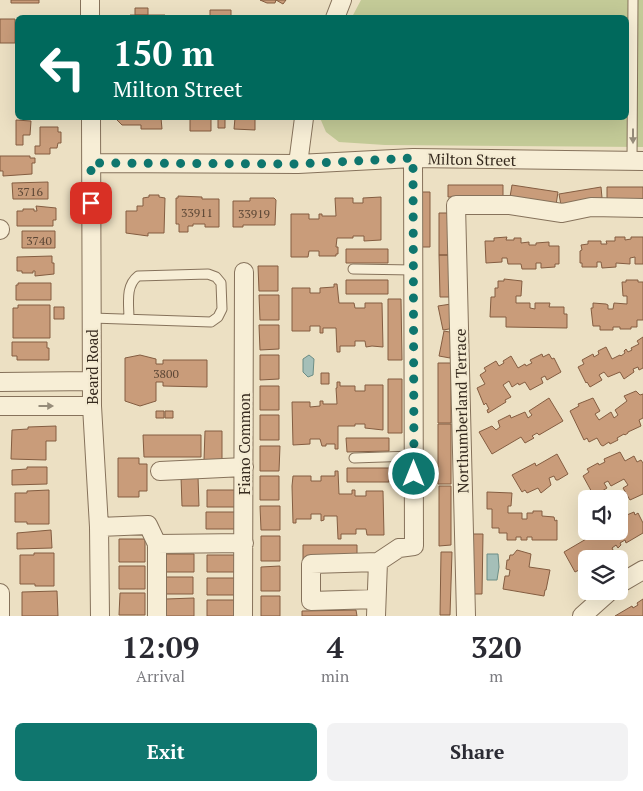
<!DOCTYPE html>
<html lang="en">
<head>
<meta charset="utf-8">
<style>
  body { margin:0; font-family:"PT Serif",serif; background:#f2f2f3; color:#2b2b33; height:100vh; display:flex; flex-direction:column; font-size:19px; white-space:nowrap }
  * { box-sizing:border-box; margin:0 }
  p { font-size:16px; color:#7c7c81 }
  .icon { flex:none; width:28px; height:28px; fill:none; stroke:currentColor; stroke-width:2; stroke-linecap:round; stroke-linejoin:round }
  .map { position:relative; height:616px; overflow:hidden }
  .sheet { display:flex; flex-direction:column; background:#fff; flex:1 }
  .sheet>* { flex:none }
  .guide { position:absolute; left:15px; top:15px; width:614px; height:105px; border-radius:8px; box-shadow:0 5px 20px #0002; background:#00695c; color:#fff; overflow:hidden }
  .tools { position:absolute; left:578px; top:490px; display:grid; gap:10px }
  .tools a { display:grid; place-items:center; width:50px; height:50px; border-radius:8px; background:#fff; box-shadow:0 5px 20px #0002; font-size:25px }
  .pin { position:absolute; display:grid; place-items:center; width:42px; height:42px; color:#fff; margin:-21px; border-radius:10px; box-shadow:0 2px 8px #0006 }
  .me { position:absolute; width:55px; margin:-28px; rotate:0deg; stroke-linejoin:round; filter:drop-shadow(0 0 4px #0008) }
  .turn { display:flex; align-items:center; gap:18px; height:105px; padding:0 15px; font-size:22px }
  .turn .icon { width:65px; height:65px; stroke-width:2.5 }
  .turn b { display:block; font-size:35px; line-height:42px }
  .eta { display:flex; justify-content:space-evenly; align-items:center; height:85px; text-align:center }
  .eta b { font-size:30px; font-weight:800; line-height:35px }
  .primary-button { display:flex; gap:10px; margin-top:auto; padding:10px 15px }
  .primary-button a { flex:1; height:58px; border-radius:8px; background:#0f766e; color:#fff; font-size:20px; font-weight:800; line-height:58px; text-align:center }
  .primary-button a+a { background:#f2f2f3; color:#2b2b33 }
  .map>svg:first-child { display:block }
</style>
</head>
<body>
<div class="map">
<svg width="643" height="616" viewBox="0 0 643 616">
  <rect width="100%" height="100%" fill="#ece0c3"/>
  <path fill="#c3ca97" d="M361 0H643V147L385 145 339 142 326 132 320 118H626V18L352 17Z"/>
  <path fill="#a5bfb8" stroke="#6c8d85" d="M309 355 314 359 313 375 308 377 303 372V359Z
    M487 554H498L499 567 497 580H487Z"/>
  <path fill="#c99c7a" stroke="#845d41" d="M11 0H39V3H11Z
    M260 0H286L283 4 276 0 275 3H267Z
    M135 8H148V15H135Z
    M210 10H231V18H210Z
    M130 15H165V18H130Z
    M0 19H15V43H0Z
    M117 118H161L162 129H141V125H122L117 120Z
    M190 118H211V131H190Z
    M218 118H225V128H218Z
    M235 118H255V130L234 129Z
    M16 120 31 121 30 135H23V145H16Z
    M40 127H58V132H61V143H58L57 148H50V154H35V146H40Z
    M0 156H30V158H35V163H32V174L3 176V171H0Z
    M48 182V199H13L12 183Z
    M448 185H503V197H448Z
    M512 185 558 192 556 205 510 197Z
    M601 187 602 198 561 205 559 194Z
    M607 187H643V199H607Z
    M416 192H430V247H417Z
    M149 195H159V197L165 198 164 233H148V236L126 233V211H137V206H143V198L149 197Z
    M178 196 202 197V199H219V227H205V224H193V226H188V232H179V224H176V198H178Z
    M381 197V240L364 241V236H353V238H337L336 247H338V254H336V256H319V251H309L308 257H291V214H309V219H319V214H322V216H336L335 198H353V203H363V198Z
    M250 198H274L276 200 275 225H243V227H233V201H250Z
    M36 206 56 208V220H53V226H17V211H23V209H34V211H37Z
    M439 213H449L450 255H439Z
    M22 231H55V248H22Z
    M507 237 506 240H514V238H521V243L529 242V245H536V243L549 242V246H559V264H555V267L541 268V263H536V269H522L521 264H508L507 258H502V262L486 263 485 241H494V238Z
    M615 237H625V240L631 239V237H643V264H635V257L630 258V264L616 263V267L602 268 601 262H597V267H582V263H580V251L582 250 581 245 588 244V241H601V244H607L606 241H615Z
    M346 249H388V263H346Z
    M439 255H450V297H440Z
    M52 256V263H54V274L35 276V271H33V273H22V271H17V257Z
    M258 266H278V291H259Z
    M504 279 522 281 521 296H516V303H530V308L535 309V303H550L549 307H564V314H567V328L506 327V317H490L491 297H495V288H498V281H504Z
    M346 280H388V294H346Z
    M626 280H638V282H643V320H637V327H631V329H620V327H613V330H600V326H593L591 308H593V303L606 304 608 305V309H613L614 303 627 304V296H623L622 282H626Z
    M18 283H51V300H16V285H18Z
    M334 284H337L339 303H354L355 308H365V303H382L383 347 372 346 366 347 365 341H355V346H340V352H337L336 328H323V333H320V326H310V331H292V288H310V293H320V288L334 287Z
    M259 295H279V320H260Z
    M388 299H401L402 360H388Z
    M451 304 455 328 443 330 438 306Z
    M18 305H50V338H13V308H18Z
    M54 307H64V319H54Z
    M259 325H279V349L260 350Z
    M444 331 455 333 450 358 439 356Z
    M643 337V368L639 370 638 367 633 369 634 372 624 379 620 372 608 377 604 372 599 375 602 380 590 387 587 382 586 383 578 367 584 364 582 360 593 354 594 357 599 354 598 351 606 347 612 359 620 355 621 356 625 353 624 351 626 349 628 352 632 350 631 348 639 344 637 341Z
    M12 342H47V348H49V360H17V356H12Z
    M542 354 543 357 549 354 552 359 554 358 561 372 547 380 545 376 541 378 543 383 530 390 525 382 519 385 518 383 512 387 509 381 503 385 511 397 505 400 506 402 488 413 487 410 489 409 486 403 484 405 477 388 485 384 480 375 486 371 484 368 496 361 499 366 504 363 503 361 511 356 518 368 525 364 526 366 532 363 530 360Z
    M140 355 156 359V364H163V360H207V387L163 386V382H156V401L140 406 125 401V358Z
    M260 355H279V379L260 380Z
    M438 363H451V423H438Z
    M321 373H329V384H321Z
    M388 379H402V433H388Z
    M337 382H340V386H355V391H365V385H383V430L365 428V424H355V426H338V449H335V444H326V446H322L320 439H310V444L293 445 292 402H310V407L320 406V401H323V404H337L336 388H337Z
    M260 386H279V410H260Z
    M636 391 640 395 643 394V418L639 420 641 426 628 432V433L625 435 624 434 617 438 618 440 610 444 609 442 603 446 601 445 597 438 589 442 587 438 584 440 570 411 579 406 578 404 593 398 600 411 595 414 599 420 611 412 614 418 618 415 615 410 627 401 624 396Z
    M549 398 563 421 539 435 537 433 532 436 534 438 525 443 521 437 492 454 479 432 492 426 496 430 500 427 498 421 510 415 511 418 525 412 528 418 532 415 529 411Z
    M156 411H164V418H156Z
    M165 411H173V418H165Z
    M260 415H279V440H260Z
    M438 424H451V484H438Z
    M56 426V441H46V460L11 459 12 430 28 429V427Z
    M205 431H222V460H204Z
    M143 435H201V457H144Z
    M346 438H389V451L347 452Z
    M260 446H280L279 471H260Z
    M620 452 625 461 634 456 637 462 641 460 643 463V494L630 500 623 488 628 485 624 479 611 486 608 481 604 483 607 488 594 496 583 476 589 472 587 469 598 463 599 465 605 462 604 459Z
    M557 454 568 474 558 480H556L554 476 549 478 551 485 541 493 538 488 527 493 525 490 522 492 512 475 535 463 536 466Z
    M118 458H139V464H147V491H139V497H118Z
    M27 467H47V484L12 485V470L27 469Z
    M347 468H389V482H347Z
    M335 471H338L339 494H352V490H355V496H366V491H383L384 535H367L366 529H356V534H341V539H338L337 516H324V520L321 521V514H311V519H296V523H293L292 486 293 476H311V481H321V476H335Z
    M260 476H279V500H260Z
    M181 477H198L199 506H182Z
    M439 486H451V545L439 546Z
    M49 490V524H27V522H15V493H27V491Z
    M207 490H236V507H207Z
    M487 492 512 493 511 506H508V513H522V519H527V513H533V511H542V516L554 517 555 521 557 520V540H532V537H527V540H521V537H516V540H507V533H499V528H492V509H487Z
    M260 506H280V530H261Z
    M206 512H235V529H206Z
    M634 512 635 515 638 513 643 523V533L626 543 625 540 620 543 621 545 618 548 616 545 612 548 613 550 605 555 607 558 606 559H586V570L583 572 581 569 575 572 564 552 593 535 592 532 593 531H619V515L620 514 622 517Z
    M51 530 52 548 17 549V533Z
    M470 534H483L482 594H470Z
    M261 536H280V561H261Z
    M119 539H145V562H119Z
    M303 545H357V558L303 559Z
    M517 550 531 554 529 567 550 570 546 590H545L544 596 503 589 505 576H509L510 570 506 569 507 560H509L510 555H513Z
    M441 552H452L450 615H440Z
    M34 553H54V586H35V584H20V555H34Z
    M166 554H194V572H166Z
    M207 555H236V572H207Z
    M119 566H145V589H119Z
    M280 566V591H261V567Z
    M166 577H193V594H165Z
    M207 578H236V595H207Z
    M57 591 58 616H22V592Z
    M120 593H145V615H119Z
    M261 596H280V616H261Z
    M194 598V616H166V599Z
    M643 599V616H615L632 606 633 608 638 605 637 603Z
    M207 600H237L236 616H207Z
    M356 610 357 616H302V611Z"/>
  <g fill="none" stroke-linecap="round" stroke-linejoin="round">
    <defs>
      <path id="lane" d="M632 161 633 0
        M353 269 413 270
        M92 318 211 322 218 317 222 309 221 283 216 277 208 274 138 276C125 286 129 304 129 319
        M354 458 413 456"/>
      <path id="street" d="M90 0V18
        M335 18 342 0
        M91 118 92 406 99 527 100 616
        M91 163 298 164 413 158 643 161
        M298 164 304 118
        M0 229V230
        M0 382 92 381
        M0 406H92
        M160 471 244 467
        M99 527 148 525 157 544 244 543
        M619 584 643 570
        M0 593V616
        M376 599 311 601V564L378 562 399 548 414 546 413 158
        M157 616V544
        M243 616 244 272
        M376 616 378 562
        M466 616 456 205H510L562 213 591 207 643 208
        M582 616 610 591"/>
    </defs>
    <use href="#lane" stroke="#86725b" stroke-width="11"/>
    <use href="#street" stroke="#86725b" stroke-width="20"/>
    <use href="#lane" stroke="#f7eed6" stroke-width="9"/>
    <use href="#street" stroke="#f7eed6" stroke-width="18"/>
  </g>
  <defs><path id="oneway-solid" d="M-6-.8H1V-3.2L6.5 0L1 3.2V.8H-6Z" transform="scale(1.25)"/></defs>
  <g fill="#968c7a">
    <use href="#oneway-solid" transform="translate(633 136) rotate(90)"/>
    <use href="#oneway-solid" transform="translate(46 406)"/>
  </g>
  <g fill="none" stroke-linecap="round" stroke-linejoin="round">
    <path stroke="#0f766e" stroke-width="9" stroke-dasharray="0 16.2" d="M91 203V163L298 164 413 158 414 474"/>
  </g>
  <g text-anchor="middle" dominant-baseline="central" stroke-width="4.5" stroke-linejoin="round" paint-order="stroke">
    <g font-size="12" fill="#5b4635">
      <text x="30" y="191">3716</text>
      <text x="197" y="212">33911</text>
      <text x="254" y="213">33919</text>
      <text x="39" y="240">3740</text>
      <text x="166" y="373">3800</text>
    </g>
    <g font-size="15" fill="#362a1e" stroke="#f4ebd2">
      <text transform="translate(472 159) rotate(1)">Milton Street</text>
      <text transform="translate(92 367) rotate(-90)">Beard Road</text>
      <text transform="translate(461 411) rotate(-91)">Northumberland Terrace</text>
      <text transform="translate(244 444) rotate(-90)">Fiano Common</text>
    </g>
  </g>
</svg>
<div class="tools">
<a><svg class="icon" aria-label="sound" viewBox="0 0 24 24"><path d="M4 9h4l5-4v14l-5-4H4zM17 9q2 3 0 6"/></svg></a>
<a><svg class="icon" aria-label="layers" viewBox="0 0 24 24"><path d="M12 4l9 5-9 5-9-5zM3 14l9 5 9-5"/></svg></a>
</div>
<div class="pin" style="left:91px;top:203px;background:#d93025"><svg class="icon" aria-label="arrive" viewBox="0 0 24 24"><path d="M6 21V4h12l-3 4 3 4H6"/></svg></div>
<svg class="me" style="left:414px;top:474px" viewBox="-20 -20 40 40"><circle r="17" fill="#0f766e" stroke="#fff" stroke-width="3"/><path d="M0-11L8 9 0 5-8 9z" fill="#fff"/></svg>
<div class="guide">
<div class="turn"><svg class="icon" aria-label="left" viewBox="0 0 24 24"><path d="M17 20v-9H6M10 6l-5 5 5 5"/></svg><div><b>150 m</b>Milton Street</div></div>
</div>
</div>
<section class="sheet">
<div class="eta">
<div><b>12:09</b><p>Arrival</p></div>
<div><b>4</b><p>min</p></div>
<div><b>320</b><p>m</p></div>
</div>
<div class="primary-button"><a>Exit</a><a>Share</a></div>
</section>
</body>
</html>
